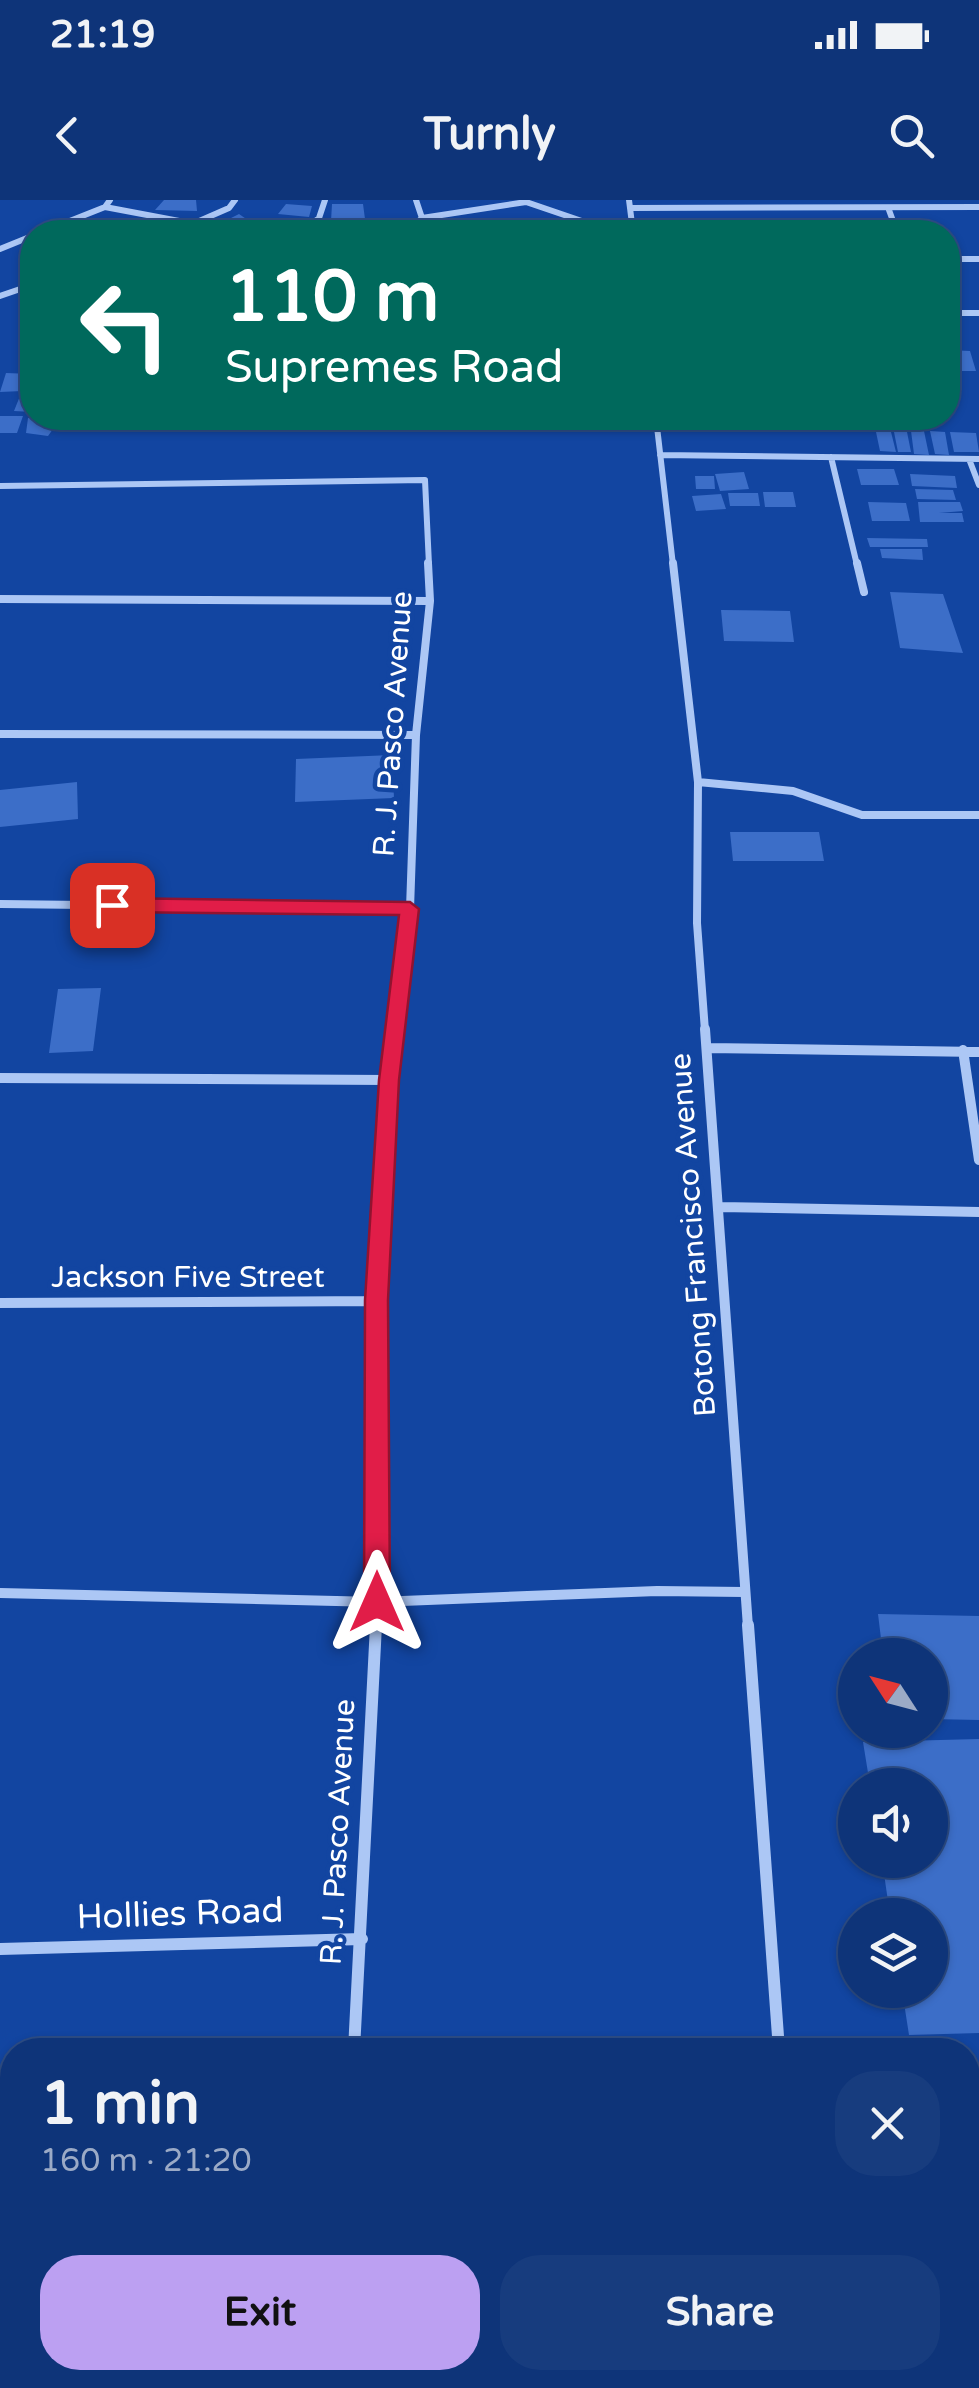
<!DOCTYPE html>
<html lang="en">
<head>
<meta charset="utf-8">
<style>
  body { margin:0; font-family:"Varela Round",sans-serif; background:#173c7e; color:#f1f3f6; height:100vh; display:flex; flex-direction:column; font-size:38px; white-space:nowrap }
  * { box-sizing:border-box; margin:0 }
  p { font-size:32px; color:#9baac6 }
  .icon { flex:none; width:55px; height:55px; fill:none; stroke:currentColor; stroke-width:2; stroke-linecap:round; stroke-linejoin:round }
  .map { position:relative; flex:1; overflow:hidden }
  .side { position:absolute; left:0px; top:1838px; width:980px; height:352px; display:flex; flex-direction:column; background:#0e3479; border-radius:40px 40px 0 0; box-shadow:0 2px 8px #0004,0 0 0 2px #2e4f8a }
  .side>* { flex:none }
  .top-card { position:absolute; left:20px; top:20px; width:940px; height:210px; border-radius:40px; box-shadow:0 2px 8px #0004,0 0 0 2px #2e4f8a; background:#00695c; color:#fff; overflow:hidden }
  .needle { width:65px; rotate:306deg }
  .buttons { position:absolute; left:838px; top:1438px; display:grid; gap:20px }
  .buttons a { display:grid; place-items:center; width:110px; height:110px; border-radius:50%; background:#0e3479; box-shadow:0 2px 8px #0004,0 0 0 2px #2e4f8a; font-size:50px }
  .pin { position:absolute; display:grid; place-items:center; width:85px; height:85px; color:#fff; margin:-42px; border-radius:20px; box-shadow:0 5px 15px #0006 }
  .me { position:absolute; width:110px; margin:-55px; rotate:0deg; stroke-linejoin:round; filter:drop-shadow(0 0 8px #0008) }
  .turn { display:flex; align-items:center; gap:35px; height:210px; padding:0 40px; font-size:45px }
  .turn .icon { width:130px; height:130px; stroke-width:2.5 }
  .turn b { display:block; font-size:70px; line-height:85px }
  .round { display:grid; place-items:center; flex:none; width:105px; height:105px; border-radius:40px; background:#173c7e }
  .head { display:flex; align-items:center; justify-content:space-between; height:170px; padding:0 40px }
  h1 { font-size:60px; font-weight:700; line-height:75px }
  .primary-button { display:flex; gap:20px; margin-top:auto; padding:20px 40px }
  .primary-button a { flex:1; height:115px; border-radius:40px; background:#bca0f2; color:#111; font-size:40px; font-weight:700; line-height:115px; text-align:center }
  .primary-button a+a { background:#173c7e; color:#f1f3f6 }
  .status { display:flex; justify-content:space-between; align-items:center; height:70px; padding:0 50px; background:#0e3479; direction:ltr }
  .status svg { height:28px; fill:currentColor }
  header { display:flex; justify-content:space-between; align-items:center; height:130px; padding:0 40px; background:#0e3479; font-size:45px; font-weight:700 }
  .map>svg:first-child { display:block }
</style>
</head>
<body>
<div class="status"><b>21:19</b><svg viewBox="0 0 49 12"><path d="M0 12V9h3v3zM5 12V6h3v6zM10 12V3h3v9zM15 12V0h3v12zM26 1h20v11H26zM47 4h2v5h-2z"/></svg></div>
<header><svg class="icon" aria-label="back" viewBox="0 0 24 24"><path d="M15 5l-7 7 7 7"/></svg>Turnly<svg class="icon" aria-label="search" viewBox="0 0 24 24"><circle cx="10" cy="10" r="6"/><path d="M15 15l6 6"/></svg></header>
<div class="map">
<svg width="979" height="2188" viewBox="0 0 979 2188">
  <rect width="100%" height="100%" fill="#1245a1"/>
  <path fill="#3c6ec8" d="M164 0H196L197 11 155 10Z
    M286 4 312 6 309 17 278 14Z
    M332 4H363L365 19 331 21Z
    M239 14 255 25 234 32 219 24Z
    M702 20 752 21V32H703Z
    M758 22 792 24V32H757Z
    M948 150 970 151 976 171H948Z
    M6 173 32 174V212L14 211 22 191 0 192Z
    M0 216H23L17 233H0Z
    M28 218H61L48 236 26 233Z
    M66 218H90L88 231 63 232Z
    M271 218H320L318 227 270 228Z
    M911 231H924L929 255 914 254Z
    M930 231 945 232 949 255 935 254Z
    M876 232H891L896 252 880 251Z
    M894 232H907L911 252H898Z
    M950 232 976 233 979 252H954Z
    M857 269H894L899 285H861Z
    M744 272 749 289 720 291 715 274Z
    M910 274 955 276 957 288 912 286Z
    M695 276H714L715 289H696Z
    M915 289 953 290 956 300 917 299Z
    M763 292H793L796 307H765Z
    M728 293H758L760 306H730Z
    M721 294 726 309 696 311 692 296Z
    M868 302 906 303 910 321H872Z
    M918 302H960L963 311 939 313H962L964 322H920Z
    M867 338 927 339 928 347H870Z
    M880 349H922L923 360 882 358Z
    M890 392 943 394 963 453 900 448Z
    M721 410 790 411 794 442 724 441Z
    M392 555 394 598 295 602 296 559Z
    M77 582 78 619 0 627V590Z
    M730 632H819L824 661H733Z
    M101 788 93 851 49 853 58 789Z
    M878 1414 979 1416V1520L930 1519V1455H883Z
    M979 1539V1833L909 1835 902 1790H930V1715H890L882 1660H930V1585H870L863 1542Z
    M11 1949 12 2049H0V2009Z"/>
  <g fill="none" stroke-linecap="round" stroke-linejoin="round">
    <path stroke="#acc7f5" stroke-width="6" d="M416 0 422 18
      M629 0 633 32
      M105 7 195 24
      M630 8 979 7
      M889 10 897 32
      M42 32 105 7 110 0
      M174 32 229 8 235 0
      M301 32 319 18 325 0
      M407 32 422 18 526 2 614 32
      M0 49 32 36
      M948 59H979
      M0 96 32 85
      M948 113H979
      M656 218 673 365
      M660 255 979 259
      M831 257 857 365
      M969 259 979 285
      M0 286 425 280 429 365"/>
    <path stroke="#acc7f5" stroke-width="8" d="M673 363 698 582 697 723 705 831
      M857 363 864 392
      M0 399 430 401
      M0 534 416 535
      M698 582 793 591 862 615H979
      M0 704 410 709
      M395 831 410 709 416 535 430 401 428 363"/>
    <path stroke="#acc7f5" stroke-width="10" d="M705 829 748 1427
      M707 848 979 852
      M963 850 979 960
      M0 878 389 880
      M720 1007 979 1012
      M0 1103 376 1101
      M0 1393 377 1402 657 1391 744 1392
      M376 1427V1101L395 829"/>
    <path stroke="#acc7f5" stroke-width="12" d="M748 1425 779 1850
      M0 1749 362 1739
      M354 1850 376 1425
      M329 2178V2188
      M804 2178 805 2188"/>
  </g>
  <path fill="#e11d48" stroke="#92132f" stroke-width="2.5" d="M112 698 410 702 419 709 399 880 388 1100 390 1402 386 1411 377 1415 368 1411 364 1402 365 1100 379 880 399 715 112 712 102 705Z"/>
  <g text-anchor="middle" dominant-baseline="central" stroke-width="9" stroke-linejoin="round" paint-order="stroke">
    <g font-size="30" fill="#fff" stroke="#1245a1">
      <text transform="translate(393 524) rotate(-86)">R. J. Pasco Avenue</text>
      <text transform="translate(693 1035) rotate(-94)">Botong Francisco Avenue</text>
      <text x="188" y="1077">Jackson Five Street</text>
      <text transform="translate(338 1632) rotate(-87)">R. J. Pasco Avenue</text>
    </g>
    <g font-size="35" fill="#fff" stroke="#1245a1">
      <text transform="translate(180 1714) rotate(-2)">Hollies Road</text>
    </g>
  </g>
</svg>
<div class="buttons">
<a><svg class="needle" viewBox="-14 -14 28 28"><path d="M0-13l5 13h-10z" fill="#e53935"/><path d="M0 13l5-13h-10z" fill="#9baac6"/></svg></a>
<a><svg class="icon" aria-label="sound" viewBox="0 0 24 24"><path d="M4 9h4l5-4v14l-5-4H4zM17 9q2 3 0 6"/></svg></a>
<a><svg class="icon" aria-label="layers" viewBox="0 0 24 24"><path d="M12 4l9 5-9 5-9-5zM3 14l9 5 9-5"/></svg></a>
</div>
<div class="pin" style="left:112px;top:705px;background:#d93025"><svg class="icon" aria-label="arrive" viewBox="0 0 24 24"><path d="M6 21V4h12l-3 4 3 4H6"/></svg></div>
<svg class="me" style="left:377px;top:1402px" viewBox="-20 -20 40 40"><path d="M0-17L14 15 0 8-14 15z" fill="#e11d48" stroke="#fff" stroke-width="4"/></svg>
<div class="top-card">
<div class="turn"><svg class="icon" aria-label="left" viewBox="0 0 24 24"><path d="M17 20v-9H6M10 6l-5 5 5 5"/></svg><div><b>110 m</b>Supremes Road</div></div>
</div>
<section class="side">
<div class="head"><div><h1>1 min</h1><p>160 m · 21:20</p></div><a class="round"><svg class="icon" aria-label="close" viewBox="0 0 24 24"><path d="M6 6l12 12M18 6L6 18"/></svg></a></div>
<div class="primary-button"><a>Exit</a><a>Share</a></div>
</section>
</div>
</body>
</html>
